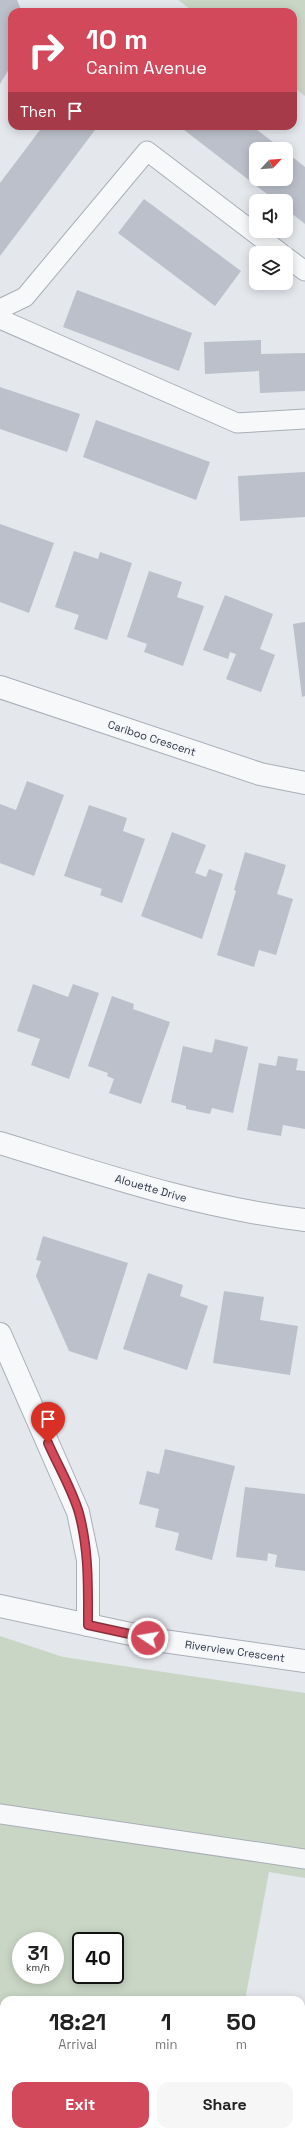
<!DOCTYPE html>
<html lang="en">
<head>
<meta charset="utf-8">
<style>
  body { margin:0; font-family:"Space Grotesk",sans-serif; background:#f6f6f6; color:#222; height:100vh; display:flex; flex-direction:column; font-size:15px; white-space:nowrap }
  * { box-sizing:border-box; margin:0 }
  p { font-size:13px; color:#767676 }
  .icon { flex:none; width:22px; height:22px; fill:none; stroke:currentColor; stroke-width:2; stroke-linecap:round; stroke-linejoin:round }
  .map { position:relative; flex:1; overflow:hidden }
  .side { position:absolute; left:0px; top:1996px; width:305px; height:140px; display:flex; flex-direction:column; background:#fff; border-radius:12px 12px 0 0; box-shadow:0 2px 10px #0003 }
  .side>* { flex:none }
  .banner { position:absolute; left:8px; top:8px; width:289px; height:122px; border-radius:12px; box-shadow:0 2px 10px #0003; background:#d1495b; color:#fff; overflow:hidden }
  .needle { width:26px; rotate:64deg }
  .controls { position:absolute; left:249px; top:142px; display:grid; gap:8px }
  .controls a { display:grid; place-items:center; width:44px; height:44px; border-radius:8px; background:#fff; box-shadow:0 2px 10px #0003; font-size:20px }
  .speed { position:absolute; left:12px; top:1932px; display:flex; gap:8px; font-size:20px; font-weight:700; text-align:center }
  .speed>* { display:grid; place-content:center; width:52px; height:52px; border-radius:50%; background:#fff; box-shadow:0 2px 10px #0003; line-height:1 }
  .speed small { font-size:10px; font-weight:400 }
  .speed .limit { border:2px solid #111; border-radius:6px; background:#fff; color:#111 }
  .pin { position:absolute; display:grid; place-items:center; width:34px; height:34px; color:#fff; margin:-41px -17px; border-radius:50% 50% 50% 0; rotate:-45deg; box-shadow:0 0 4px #0007 }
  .pin .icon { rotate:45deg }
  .me { position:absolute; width:44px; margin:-22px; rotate:282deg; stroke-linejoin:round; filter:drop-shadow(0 0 3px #0008) }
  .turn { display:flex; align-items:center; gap:14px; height:84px; padding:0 12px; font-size:18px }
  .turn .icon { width:52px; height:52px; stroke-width:2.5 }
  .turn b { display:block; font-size:28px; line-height:34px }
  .then { display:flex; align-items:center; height:38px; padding:0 12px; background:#0003; gap:8px; font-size:15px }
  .eta { display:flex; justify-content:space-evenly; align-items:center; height:68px; text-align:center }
  .eta b { font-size:24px; font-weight:600; line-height:28px }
  .action { display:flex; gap:8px; margin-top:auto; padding:8px 12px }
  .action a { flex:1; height:46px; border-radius:12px; background:#d1495b; color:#fff; font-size:16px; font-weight:600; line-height:46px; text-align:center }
  .action a+a { background:#f6f6f6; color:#222 }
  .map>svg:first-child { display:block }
</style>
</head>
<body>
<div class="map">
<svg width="305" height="2136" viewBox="0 0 305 2136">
  <rect width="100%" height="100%" fill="#e4e7ec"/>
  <path fill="#c9d6c5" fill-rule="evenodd" d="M178 0H305V96L293 87V12H194Z
    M0 1636 63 1657 305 1693V1878L269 1872 245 2000H4V2132H299L298 2136H0ZM21 1941H55V1975H21ZM81 1941H115V1975H81Z
    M301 2067 305 2069V2096L301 2119Z"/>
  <path fill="#bbc0ca" d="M0 0H17L22 12H12V64L0 84Z
    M43 126H98L0 256V183Z
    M179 126H252L282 149H256V179H286V152L305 167V224L286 209V201H276Z
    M144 199 241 271 215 306 118 233Z
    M77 290 192 333 179 371 63 327Z
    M261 340V354L305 353V391L260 393 259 371 205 374 204 342Z
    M0 387 80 414 67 452 0 429Z
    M96 420 210 462 196 500 83 457Z
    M305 472V517L240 521 238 476Z
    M0 524 54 543 29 613 0 602Z
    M74 551 98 559 100 552 132 563 107 640 74 629 79 615 55 607Z
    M149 571 182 582 177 597 204 606 183 666 144 652 147 644 127 637Z
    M225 595 273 614 260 649 275 655 261 692 226 679 236 654 230 652 228 659 203 650Z
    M305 622V696L302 697 293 624Z
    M27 781 64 795 34 876 0 863V804L16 810Z
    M89 805 127 818 123 831 145 839 122 903 100 895 102 889 64 876Z
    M172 832 206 845 195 873 206 877 209 869 223 874 202 939 141 916Z
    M245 852 286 865 277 894 293 899 276 955 259 950 254 967 217 955 236 891 234 890Z
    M33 984 68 997 73 984 99 993 69 1079 31 1065 40 1039 17 1031Z
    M112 996 134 1004 133 1009 170 1022 141 1104 109 1093 114 1079 107 1076 108 1073 88 1066Z
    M215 1039 248 1047 233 1113 212 1108 210 1114 186 1109V1106L171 1102 183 1046 212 1053Z
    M278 1056 298 1059 296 1070 305 1071V1129L283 1125 281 1136 247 1130 259 1063 276 1066Z
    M43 1236 128 1263 97 1360 69 1351 36 1276 41 1261 36 1260Z
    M148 1273 183 1285 180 1296 208 1306 187 1370 123 1349Z
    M224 1291 264 1297 260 1320 298 1326 290 1375 213 1363Z
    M165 1449 235 1466 212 1560 175 1550 179 1533 155 1527 159 1509 139 1504 147 1471 159 1474Z
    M245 1487 305 1494V1571L275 1567 277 1555 268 1553 267 1561 236 1557Z"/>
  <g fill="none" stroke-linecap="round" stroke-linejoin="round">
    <defs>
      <path id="service" d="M286 257 305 271
        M0 309 25 297 147 151 281 253
        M0 319 237 423 305 419
        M0 1814 305 1859"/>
      <path id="minor" d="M0 687 260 774 305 783
        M0 1143C101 1174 200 1208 305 1220
        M0 1334 78 1512 88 1560V1625"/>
      <path id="tertiary" d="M0 1606 163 1641 305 1661"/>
    </defs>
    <use href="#service" stroke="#a9aeb7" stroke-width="21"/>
    <use href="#minor" stroke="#a9aeb7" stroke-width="24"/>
    <use href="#tertiary" stroke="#a9aeb7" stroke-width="24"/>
    <use href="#service" stroke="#f7f8fa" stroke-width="19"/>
    <use href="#minor" stroke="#f7f8fa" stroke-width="22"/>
    <use href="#tertiary" stroke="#f7f8fa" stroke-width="22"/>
  </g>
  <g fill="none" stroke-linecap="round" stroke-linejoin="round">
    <defs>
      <path id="route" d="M48 1443C58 1466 72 1489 79 1513 89 1550 88 1587 88 1625L148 1638"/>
    </defs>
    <use href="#route" stroke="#882f3b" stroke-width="10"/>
    <use href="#route" stroke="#d1495b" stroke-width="7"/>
  </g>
  <g text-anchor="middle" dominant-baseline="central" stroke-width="3" stroke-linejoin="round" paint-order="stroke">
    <g font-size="11" fill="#2b3445" stroke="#f4f6f9">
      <text transform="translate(152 738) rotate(18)">Cariboo Crescent</text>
      <text transform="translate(151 1188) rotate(16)">Alouette Drive</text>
      <text transform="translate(235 1651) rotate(8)">Riverview Crescent</text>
    </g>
  </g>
</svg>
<div class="controls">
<a><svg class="needle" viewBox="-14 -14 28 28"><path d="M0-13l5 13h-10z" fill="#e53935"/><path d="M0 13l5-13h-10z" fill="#767676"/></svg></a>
<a><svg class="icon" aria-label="sound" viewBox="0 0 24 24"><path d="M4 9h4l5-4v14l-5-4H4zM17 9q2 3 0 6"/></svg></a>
<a><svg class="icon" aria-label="layers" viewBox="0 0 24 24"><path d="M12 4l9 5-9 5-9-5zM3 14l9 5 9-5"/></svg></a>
</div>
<div class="speed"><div>31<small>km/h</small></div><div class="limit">40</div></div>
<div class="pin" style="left:48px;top:1443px;background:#d93025"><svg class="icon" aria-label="arrive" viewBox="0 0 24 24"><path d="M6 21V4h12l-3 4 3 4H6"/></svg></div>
<svg class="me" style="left:148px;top:1638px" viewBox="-20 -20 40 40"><circle r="17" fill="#d1495b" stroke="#fff" stroke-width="3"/><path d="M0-11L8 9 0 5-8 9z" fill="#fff"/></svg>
<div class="banner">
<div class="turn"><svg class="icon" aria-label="right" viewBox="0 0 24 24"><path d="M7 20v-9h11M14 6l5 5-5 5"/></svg><div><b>10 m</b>Canim Avenue</div></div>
<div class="then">Then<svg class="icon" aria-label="arrive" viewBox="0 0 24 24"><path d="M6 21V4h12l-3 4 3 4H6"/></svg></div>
</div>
<section class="side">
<div class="eta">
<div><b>18:21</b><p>Arrival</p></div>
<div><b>1</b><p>min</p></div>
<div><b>50</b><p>m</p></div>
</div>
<div class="action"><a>Exit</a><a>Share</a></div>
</section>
</div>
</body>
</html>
